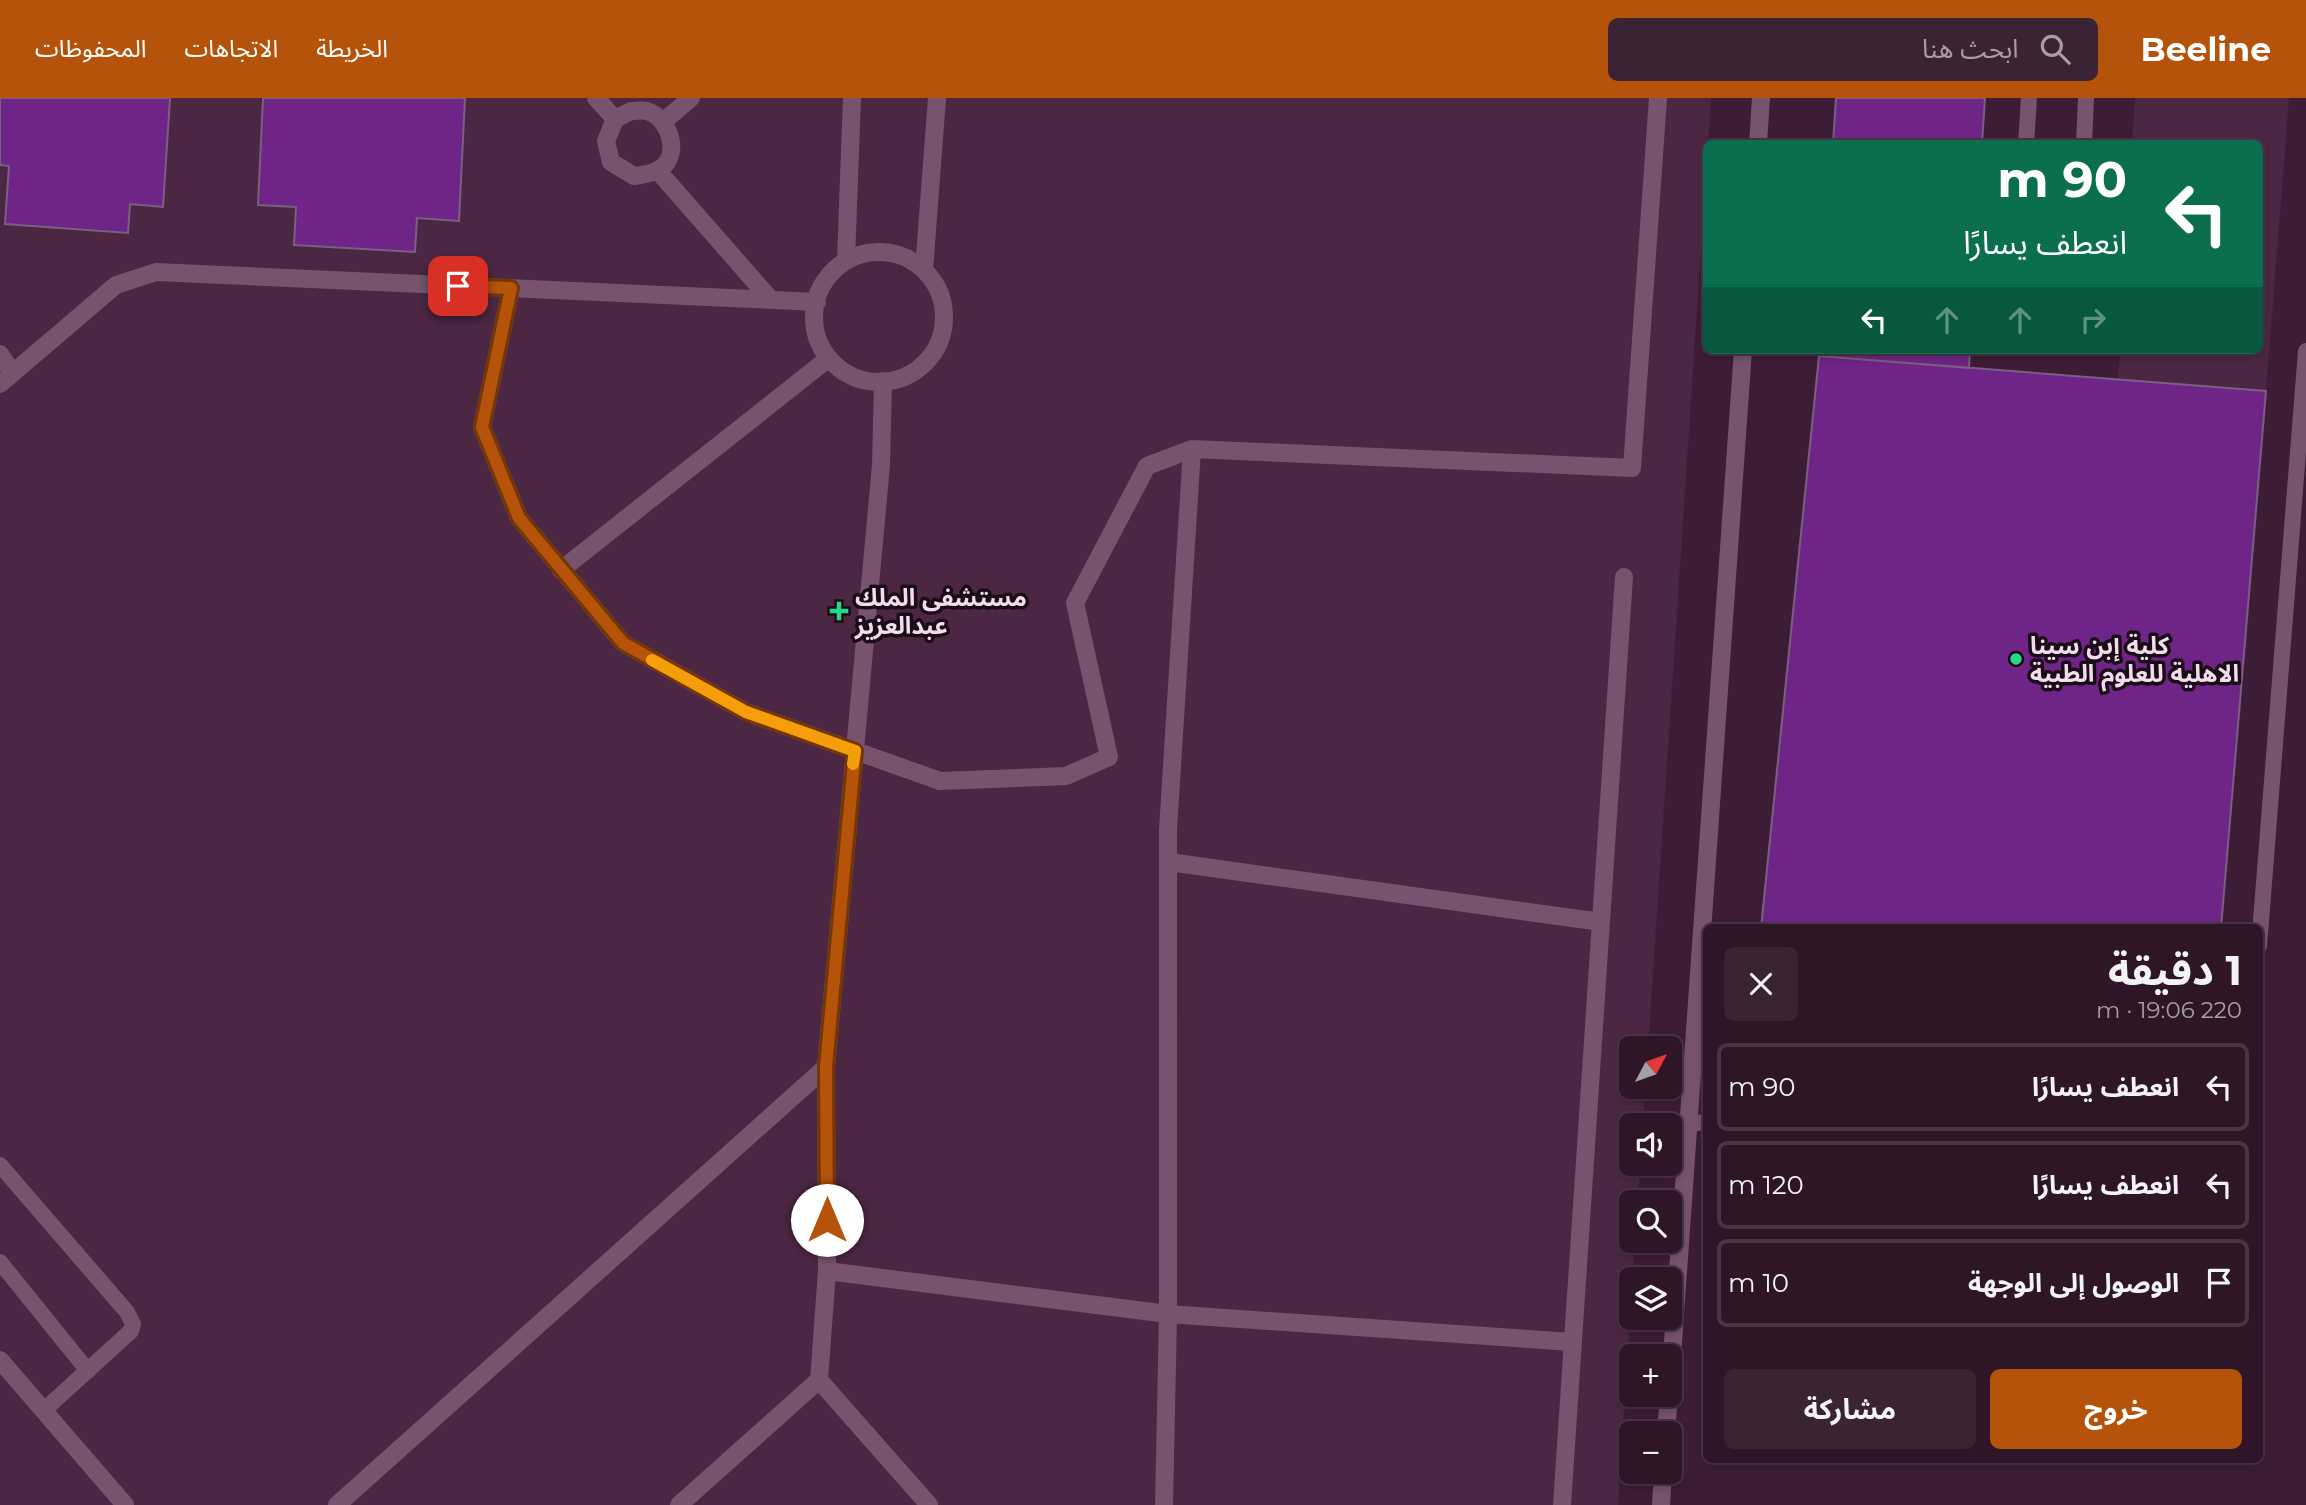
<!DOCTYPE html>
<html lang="ar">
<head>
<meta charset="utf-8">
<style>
  body { margin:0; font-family:Montserrat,"Noto Sans Arabic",sans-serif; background:#3a2334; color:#f1f3f6; direction:rtl; height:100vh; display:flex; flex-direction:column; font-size:26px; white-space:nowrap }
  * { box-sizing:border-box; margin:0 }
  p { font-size:23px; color:#a79fa8 }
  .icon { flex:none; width:38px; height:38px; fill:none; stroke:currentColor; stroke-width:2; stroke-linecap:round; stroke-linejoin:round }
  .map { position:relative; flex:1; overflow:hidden; direction:ltr }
  .details { position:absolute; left:1703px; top:826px; width:560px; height:539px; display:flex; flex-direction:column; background:#2e1628; border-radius:10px; box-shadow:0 4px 10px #0003,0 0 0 2px #493545; direction:rtl }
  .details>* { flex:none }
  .hud { position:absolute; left:1703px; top:42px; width:560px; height:214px; border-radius:10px; box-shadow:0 4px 10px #0003,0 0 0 2px #493545; direction:rtl; background:#0b6e4f; color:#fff; overflow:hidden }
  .needle { width:46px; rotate:49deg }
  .tools { position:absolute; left:1619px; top:938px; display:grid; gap:14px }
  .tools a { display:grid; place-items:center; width:63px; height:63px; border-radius:10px; background:#2e1628; box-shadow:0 4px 10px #0003,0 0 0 2px #493545; font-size:35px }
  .pin { position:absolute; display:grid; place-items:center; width:60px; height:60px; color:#fff; margin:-30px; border-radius:14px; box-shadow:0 4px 10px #0006 }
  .me { position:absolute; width:77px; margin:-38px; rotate:0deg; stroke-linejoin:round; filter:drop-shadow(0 0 5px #0008) }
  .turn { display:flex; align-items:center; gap:24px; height:147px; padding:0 21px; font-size:32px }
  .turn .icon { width:91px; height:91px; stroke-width:2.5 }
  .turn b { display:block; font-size:49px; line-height:60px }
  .lanes { display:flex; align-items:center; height:66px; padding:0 21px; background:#0003; justify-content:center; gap:35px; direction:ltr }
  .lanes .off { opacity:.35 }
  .round { display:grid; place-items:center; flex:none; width:74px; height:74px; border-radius:10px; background:#3a2334 }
  .summary { display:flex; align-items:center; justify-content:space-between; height:119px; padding:0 21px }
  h1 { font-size:42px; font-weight:700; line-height:52px }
  .cta { display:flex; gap:14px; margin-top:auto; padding:14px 21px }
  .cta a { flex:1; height:80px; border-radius:10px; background:#b45309; color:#fff; font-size:28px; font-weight:700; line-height:80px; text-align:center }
  .cta a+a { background:#3a2334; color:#f1f3f6 }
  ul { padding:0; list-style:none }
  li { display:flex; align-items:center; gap:21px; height:88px; margin:0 14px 10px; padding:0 7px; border:4px solid #493545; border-radius:10px }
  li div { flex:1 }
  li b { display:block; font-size:26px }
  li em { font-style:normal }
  header { display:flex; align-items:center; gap:42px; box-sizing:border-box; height:98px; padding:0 35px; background:#b45309; color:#fff }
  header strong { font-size:33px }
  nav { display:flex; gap:38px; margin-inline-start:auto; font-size:24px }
  .search { width:490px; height:63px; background:#3a2334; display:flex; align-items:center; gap:18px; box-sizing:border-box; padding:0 24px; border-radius:10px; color:#a79fa8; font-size:26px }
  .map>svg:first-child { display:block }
</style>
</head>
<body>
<header>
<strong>Beeline</strong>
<div class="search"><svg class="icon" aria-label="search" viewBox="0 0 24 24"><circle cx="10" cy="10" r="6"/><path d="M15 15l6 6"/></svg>ابحث هنا</div>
<nav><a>الخريطة</a><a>الاتجاهات</a><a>المحفوظات</a></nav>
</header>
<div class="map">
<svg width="2306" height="1407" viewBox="0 0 2306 1407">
  <rect width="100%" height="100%" fill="#3d1d36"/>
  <path fill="#4c2743" d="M0 0H1711L1708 45 1706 46V75L1648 950H1631V989H1645L1643 1027H1631V1066H1640L1638 1104H1631V1143H1635L1618 1407H0Z
    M2135 0H2289L2266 293 2118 282 2120 252H2259V46L2132 45Z"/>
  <path fill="#6f2587" stroke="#795f83" stroke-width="2" d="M0 0H170L163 109 130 106 128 135 5 126 9 68 0 67Z
    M263 0H465L459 123 417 120 415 154 294 147 296 109 258 107Z
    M1836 0H1985L1982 46H1833Z
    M1819 252H1970L1969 270 1819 258Z
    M1819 258 2266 293 2221 830H1761Z"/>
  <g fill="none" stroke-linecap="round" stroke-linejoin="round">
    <path stroke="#78536e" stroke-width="16" d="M2026 46 2029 0
      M2084 46 2086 0
      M2259 848 2306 253
      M1688 1026 1706 1024
      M0 1067 127 1214 133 1226 131 1233 43 1313
      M0 1164 88 1273"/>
    <path stroke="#78536e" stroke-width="18" d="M596 0 615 21
      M631 13C636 13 643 12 647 13 672 21 682 62 656 73 649 76 641 77 634 78L611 64 606 43 615 21Z
      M664 23 691 0
      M1758 46 1761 0
      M658 73 771 202
      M814 219a65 65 0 1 1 130 0a65 65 0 1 1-130 0Z
      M846 162 852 0
      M924 172 937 0
      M511 190 482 329 519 420 623 545 746 614 940 683 1066 678 1109 659 1075 505 1147 368 1192 351 1632 370 1658 0
      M0 256 13 275
      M0 286 116 187 156 174 817 204
      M561 472 829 260
      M1169 764 1601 824
      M827 1173 1168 1216 1572 1244
      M0 1262 125 1407
      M819 1282 929 1407
      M1670 1287 1743 252
      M1666 1335 1669 1297
      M337 1407 826 969
      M679 1407 819 1282 827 1173 826 969 881 367 883 283
      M1164 1407 1168 1216V732L1192 351
      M1562 1407 1624 479
      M1661 1407 1663 1374"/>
  </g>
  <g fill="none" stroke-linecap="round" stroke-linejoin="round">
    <defs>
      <path id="route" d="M458 188 511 190 482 329 519 420 623 545 746 614 855 653 826 969 827 1122"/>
    </defs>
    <use href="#route" stroke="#753606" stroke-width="18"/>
    <use href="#route" stroke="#b45309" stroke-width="12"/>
    <path stroke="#f59e0b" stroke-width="12" d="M652 562 746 614 855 653 853 666"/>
  </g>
  <g fill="#25d886" stroke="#1b0d18" stroke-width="2.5">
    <path d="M835.5 502.5h7v7h7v7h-7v7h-7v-7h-7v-7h7z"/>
    <circle cx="2016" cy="561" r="7"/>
  </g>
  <g text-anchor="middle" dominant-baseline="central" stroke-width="7" stroke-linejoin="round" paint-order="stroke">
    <g font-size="24" font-weight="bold" fill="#f2ddec" stroke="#1b0d18" text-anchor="start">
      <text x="855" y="499">مستشفى الملك<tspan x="855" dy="28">عبدالعزيز</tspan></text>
      <text x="2030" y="547">كلية إبن سينا<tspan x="2030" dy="28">الاهلية للعلوم الطبية</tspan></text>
    </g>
  </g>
</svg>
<div class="tools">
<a><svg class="needle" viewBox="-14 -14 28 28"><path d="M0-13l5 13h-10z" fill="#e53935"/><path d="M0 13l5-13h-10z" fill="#a79fa8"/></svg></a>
<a><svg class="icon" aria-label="sound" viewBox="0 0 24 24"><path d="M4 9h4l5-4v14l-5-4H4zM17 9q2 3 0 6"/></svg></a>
<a><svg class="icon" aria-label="search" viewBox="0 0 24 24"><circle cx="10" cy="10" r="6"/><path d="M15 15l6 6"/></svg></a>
<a><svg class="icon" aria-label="layers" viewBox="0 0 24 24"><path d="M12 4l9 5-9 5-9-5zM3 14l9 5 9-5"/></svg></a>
<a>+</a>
<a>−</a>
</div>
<div class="pin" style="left:458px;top:188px;background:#d93025"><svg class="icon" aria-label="arrive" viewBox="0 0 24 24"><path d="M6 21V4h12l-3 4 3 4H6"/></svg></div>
<svg class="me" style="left:827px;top:1122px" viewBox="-20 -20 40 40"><circle r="19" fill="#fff"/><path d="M0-13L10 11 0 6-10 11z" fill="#b45309"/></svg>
<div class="hud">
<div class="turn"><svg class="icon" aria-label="left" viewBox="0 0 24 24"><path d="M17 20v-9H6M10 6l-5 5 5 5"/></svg><div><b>90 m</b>انعطف يسارًا</div></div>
<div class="lanes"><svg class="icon" aria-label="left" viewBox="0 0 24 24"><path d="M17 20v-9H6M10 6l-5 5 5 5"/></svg><svg class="icon off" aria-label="ahead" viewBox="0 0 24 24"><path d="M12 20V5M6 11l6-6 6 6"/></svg><svg class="icon off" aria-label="ahead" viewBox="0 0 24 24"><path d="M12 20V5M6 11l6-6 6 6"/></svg><svg class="icon off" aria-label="right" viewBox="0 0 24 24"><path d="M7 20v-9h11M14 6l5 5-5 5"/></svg></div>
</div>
<section class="details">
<div class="summary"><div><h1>1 دقيقة</h1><p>220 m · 19:06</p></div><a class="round"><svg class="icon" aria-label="close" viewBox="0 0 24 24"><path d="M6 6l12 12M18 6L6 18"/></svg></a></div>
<ul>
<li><svg class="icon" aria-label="left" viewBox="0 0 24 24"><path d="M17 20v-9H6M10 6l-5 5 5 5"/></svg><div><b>انعطف يسارًا</b></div><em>90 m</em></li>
<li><svg class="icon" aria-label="left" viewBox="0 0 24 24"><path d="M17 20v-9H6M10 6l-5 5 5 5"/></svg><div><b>انعطف يسارًا</b></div><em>120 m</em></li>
<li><svg class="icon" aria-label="arrive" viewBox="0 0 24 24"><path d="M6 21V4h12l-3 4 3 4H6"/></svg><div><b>الوصول إلى الوجهة</b></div><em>10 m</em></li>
</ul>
<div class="cta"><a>خروج</a><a>مشاركة</a></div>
</section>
</div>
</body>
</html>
